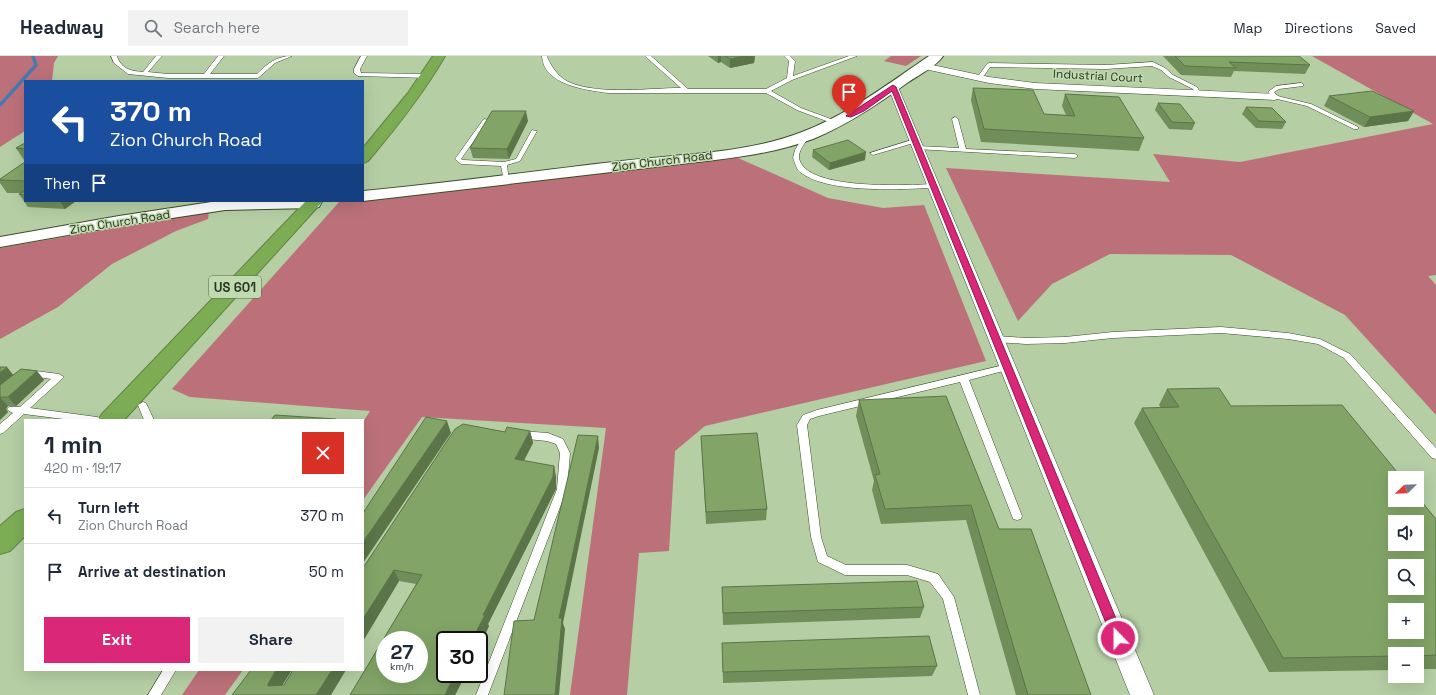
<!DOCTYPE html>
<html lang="en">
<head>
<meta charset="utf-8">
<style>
  body { margin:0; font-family:"Space Grotesk",sans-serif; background:#f2f2f3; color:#1f2937; height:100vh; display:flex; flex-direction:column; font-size:15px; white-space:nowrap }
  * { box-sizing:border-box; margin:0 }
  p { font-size:13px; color:#747a83 }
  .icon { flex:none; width:22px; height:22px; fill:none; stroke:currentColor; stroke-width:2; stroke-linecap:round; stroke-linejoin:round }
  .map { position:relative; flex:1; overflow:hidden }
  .sheet { position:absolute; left:24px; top:363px; width:340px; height:252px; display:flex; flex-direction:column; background:#fff; border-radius:0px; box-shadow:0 4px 16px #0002 }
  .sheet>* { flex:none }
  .top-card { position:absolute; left:24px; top:24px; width:340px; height:122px; border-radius:0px; box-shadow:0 4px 16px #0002; background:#1a4fa0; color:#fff; overflow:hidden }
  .needle { width:26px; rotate:247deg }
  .tools { position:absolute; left:1388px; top:415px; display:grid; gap:8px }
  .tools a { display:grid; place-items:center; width:36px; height:36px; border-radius:0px; background:#fff; box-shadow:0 4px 16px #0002; font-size:20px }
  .speed { position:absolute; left:376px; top:575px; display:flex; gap:8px; font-size:20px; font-weight:700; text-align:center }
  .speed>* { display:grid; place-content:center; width:52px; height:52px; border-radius:50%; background:#fff; box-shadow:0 4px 16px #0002; line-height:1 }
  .speed small { font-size:10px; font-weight:400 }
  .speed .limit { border:2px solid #111; border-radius:6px; background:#fff; color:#111 }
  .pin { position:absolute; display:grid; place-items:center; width:34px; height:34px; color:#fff; margin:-41px -17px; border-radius:50% 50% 50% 0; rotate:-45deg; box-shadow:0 0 4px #0007 }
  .pin .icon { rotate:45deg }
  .me { position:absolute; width:44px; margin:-22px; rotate:338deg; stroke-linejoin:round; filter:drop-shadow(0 0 3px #0008) }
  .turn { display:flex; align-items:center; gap:14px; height:84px; padding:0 20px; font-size:18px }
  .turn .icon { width:52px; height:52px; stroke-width:2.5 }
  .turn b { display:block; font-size:28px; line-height:34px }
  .then { display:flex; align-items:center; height:38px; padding:0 20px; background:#0003; gap:8px; font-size:15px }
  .round { display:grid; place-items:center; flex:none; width:42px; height:42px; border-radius:0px; background:#f2f2f3 }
  .headline { display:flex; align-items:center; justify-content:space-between; height:68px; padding:0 20px }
  h1 { font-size:24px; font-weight:700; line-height:30px }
  .cta { display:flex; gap:8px; margin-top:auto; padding:8px 20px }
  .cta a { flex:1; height:46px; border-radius:0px; background:#db2777; color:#fff; font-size:16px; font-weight:700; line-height:46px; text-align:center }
  .cta a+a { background:#f2f2f3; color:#1f2937 }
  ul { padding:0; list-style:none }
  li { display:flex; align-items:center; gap:12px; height:56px; padding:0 20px; border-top:1px solid #e0e1e3 }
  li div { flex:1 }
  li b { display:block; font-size:15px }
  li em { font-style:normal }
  header { display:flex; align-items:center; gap:24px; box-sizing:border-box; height:56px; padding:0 20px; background:#fff; border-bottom:1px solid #e0e1e3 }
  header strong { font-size:19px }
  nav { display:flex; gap:22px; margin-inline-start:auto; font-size:14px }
  .search { width:280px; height:36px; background:#f2f2f3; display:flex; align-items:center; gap:10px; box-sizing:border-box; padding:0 14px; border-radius:0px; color:#747a83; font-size:15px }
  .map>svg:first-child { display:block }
</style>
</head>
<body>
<header>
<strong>Headway</strong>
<div class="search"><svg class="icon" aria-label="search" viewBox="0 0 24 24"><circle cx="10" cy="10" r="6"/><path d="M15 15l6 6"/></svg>Search here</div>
<nav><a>Map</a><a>Directions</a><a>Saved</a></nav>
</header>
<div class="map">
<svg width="1436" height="639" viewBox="0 0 1436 639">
  <rect width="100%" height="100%" fill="#b5cea4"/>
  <path fill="#bc717a" d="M0 0H58L54 7 52 25H25V75L0 91Z
    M891 0H921L906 10 884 5Z
    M1312 0H1436V219L1428 220 1436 229V359L1345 259 1231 199 1110 198 1052 228 1018 265 946 112 1170 126 1153 98 1240 106 1433 68Z
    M736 101 828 142 883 152 924 149 986 305 705 370 675 395 669 495 639 497 627 639H570L606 372 422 361 363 444V366L370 355 190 341 172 333 340 145H363Z
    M209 156 208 163 176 175 112 208 58 251 0 283V192Z
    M199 614H243L225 639H182Z"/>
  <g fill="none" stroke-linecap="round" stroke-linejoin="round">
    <path stroke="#4b79ad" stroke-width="3.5" d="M0 49 36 9 33 0"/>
    <defs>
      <path id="lane" d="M111 0H117C121 13 131 15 143 16L156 0H162L148 16 168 18H204L218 0H224L210 18H257C267 8 276 0 292 0L275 7 258 22H168L128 18 114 7Z
        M361 0H367L360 13 361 17 428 18 431 20 428 22 358 20 354 17V13Z
        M542 0H548L547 1C552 12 560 23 571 27 602 39 648 32 681 32L645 0H651L688 33H766L787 22 789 5 784 0H790L795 5 793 20 849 0H857L792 24 771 35 801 52 839 66 840 67 837 69 797 54 766 37H608C586 34 543 29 542 0Z
        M1153 6 1165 12 1173 19 1197 31 1201 38 1196 39 1193 33 1169 21 1161 14 1152 10 1106 13 990 11 981 24 976 23 987 8 989 7 1106 9Z
        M1301 27 1303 28V30L1279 33 1274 36 1277 40 1311 48 1358 71V73H1354L1307 50 1273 42 1268 36 1276 30Z
        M955 61 958 63 966 93 1075 98 1078 100 1075 102 916 93V91L918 90 959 92 952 63Z
        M485 63 488 65 461 103 463 104 504 106 516 103 532 74 537 75 520 105 507 109 509 126 507 127 504 125 501 110 461 108 455 103 483 64Z
        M806 78 809 80C806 86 798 95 799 102 805 135 908 129 934 128L937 130 934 132C899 133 828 138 800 116 796 113 795 106 793 102L795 94 804 79Z
        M915 83 918 85 917 86 873 99 870 97Z
        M1221 271 1288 277 1320 283 1350 298 1436 392V403L1432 402 1344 302 1318 288 1288 283 1221 277 1113 282 1065 287 1026 288 996 286 992 283 996 280 1026 282 1065 281 1113 276Z
        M1008 308 1011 309 1012 311 1011 313 969 324 1022 460 1021 463 1017 464 1013 463 1012 460 960 326 819 360 810 363 807 369 821 481 827 500 846 509H907L938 518 954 541 980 639H968L943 543 930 526 907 519H845L818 506 811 481 797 369 803 359 817 354Z
        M28 314 59 318 64 321 30 352 97 361 100 362 102 364H71L24 358 3 377 0 378V368L13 357 9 355 7 353 9 351H20L51 323 25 319 24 317Z
        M143 346 146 347 154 364H144L138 349Z
        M520 375 548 377 563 383 570 397 567 433 488 639H476L557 433 560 397 556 388 547 385 517 382 515 379 517 376Z
        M163 614H176L161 639H148Z"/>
      <path id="street" d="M923 7 989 21 1035 27 1275 38 1280 41 1275 44 1035 33 989 27 920 12 918 10 920 8Z
        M893 28 898 31 1154 639H1130L888 31Z"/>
      <path id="secondary" d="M929 0H943C937 10 917 20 907 27 877 49 847 69 813 83 781 95 747 100 715 104L363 145V135C449 127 535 115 621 105 681 98 746 98 802 76 849 58 888 28 929 0Z
        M218 145H320L321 147 319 151 313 152 225 154 119 170 0 191V181L119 160Z"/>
      <path id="highway" d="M433 0H445C423 38 396 72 368 105L363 107V92L408 37Z
        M306 145H323L124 364H98L102 358Z
        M25 453V480L10 495 0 498V470L16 456Z"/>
    </defs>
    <use href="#lane" stroke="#3a4e2a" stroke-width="1"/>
    <use href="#street" stroke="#3a4e2a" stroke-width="1"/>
    <use href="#secondary" stroke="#3a4e2a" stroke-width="2"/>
    <use href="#highway" stroke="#608344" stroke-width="2"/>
    <use href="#lane" fill="#fff" fill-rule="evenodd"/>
    <use href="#street" fill="#fff" fill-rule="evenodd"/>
    <use href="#secondary" fill="#fff" fill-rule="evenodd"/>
    <use href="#highway" fill="#7cad55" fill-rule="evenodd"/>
  </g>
  <path fill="#708e59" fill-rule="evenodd" d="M708 0H755L754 7 730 12 721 6 718 7Z
    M1163 0H1299L1310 9 1305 18 1234 15 1231 21 1181 19Z
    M973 32 1044 58 1066 59 1062 50 1065 38 1144 82 1139 95 981 86 971 44Z
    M1329 40 1414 55 1408 65 1364 71 1324 50Z
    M1158 47 1195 67 1192 74 1169 73 1155 54Z
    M1246 51 1286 66 1282 73 1256 72 1242 58Z
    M528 65 509 103 473 102 470 92Z
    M25 87V105L24 104 16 92Z
    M813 94 865 104 829 114 812 101Z
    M25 106V145H76L65 153 28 151 19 138 21 137H7L0 127V123Z
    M0 311 14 319 37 315 44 324 16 350H8L6 353 8 356 0 364Z
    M1167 333 1231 350 1436 463V613H1417V598H1395V614L1269 616 1134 367 1142 352H1161L1159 349Z
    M859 344 999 473 1091 639H1016L966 464 881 468 872 434 874 425 856 360Z
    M463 368 505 376 507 371 530 375 533 387 524 405 554 410 556 422V433L488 568 489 570 479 591V584H445V618H466L455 639H350L416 528 399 525 363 585V512L455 373ZM385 584H419V618H385Z
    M701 380 767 453 766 464 706 468Z
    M722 531 924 551 920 562 723 569Z
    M722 587 937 610 932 620 723 627Z"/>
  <path fill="#5b7448" d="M718 0H721V6L718 7Z
    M744 0H755L754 7 730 12V3Z
    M526 55 528 65 509 103 507 93Z
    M1414 55 1408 65 1364 71 1370 61Z
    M866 96 865 104 829 114 830 107Z
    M60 145H76L65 153Z
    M7 311 14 320 0 331V317Z
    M37 315 44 324 16 350 8 341Z
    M0 341 8 350 6 353 8 356 0 364Z
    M447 365 451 377 363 507V486Z
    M530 375 533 387 518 415 515 403Z
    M598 380 599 392 563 567 565 573 559 639H555L559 562Z
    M554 410 556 422V433L488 568 489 570 479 591V584H472L483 559Z
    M394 514 399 525 363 585V563Z
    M276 614H292L277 638 268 630V628Z
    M332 614H346L331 639H316Z
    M455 618H466L455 639H445Z"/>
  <path fill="#82a567" stroke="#5b7448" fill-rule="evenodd" d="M725 0H744L730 3Z
    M1175 0H1299L1310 9 1229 6 1236 12 1185 10Z
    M973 32 1033 34 1044 58 1075 60 1065 38 1119 41 1144 82 984 73Z
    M1372 35 1414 55 1370 61 1329 40Z
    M1158 47 1180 48 1195 67 1172 66Z
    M1246 51 1272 52 1286 66 1259 65Z
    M492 55H526L507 93 470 92Z
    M848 84 866 96 830 107 813 94Z
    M25 87V93L16 92Z
    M25 106V125L0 124V123Z
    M25 135V139L19 138Z
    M0 311H7L0 317Z
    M21 313 37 315 8 341H0V342V329Z
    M1219 332 1231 350 1342 349 1402 422H1395V444H1417V440L1436 463V599L1417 600V598H1395V600L1283 602 1142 352 1179 351 1167 333ZM1395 466H1417V488H1395ZM1395 510H1417V532H1395ZM1395 554H1417V576H1395Z
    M946 340 999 473H1031L1091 639H1028L971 449 885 453 875 419 880 418 859 344Z
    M275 359 336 363 335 364H271Z
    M426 361 447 365 363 486V457Z
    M463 368 505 376 507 371 530 375 515 403 554 410 553 421 483 559H485L472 584H445V618H455L445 639H350L422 519 394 514 363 563V512L455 373ZM385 584H419V618H385Z
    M757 377 767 453 706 456 701 380Z
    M578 379 598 380 559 562H562L555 639H504L514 565 534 564Z
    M917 525 924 551 723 557 722 531Z
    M929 580 937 610 723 616 722 587Z
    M251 614H276L268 628V630L284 629 293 614H332L316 639H232Z"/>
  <path fill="#db2777" stroke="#8e194d" d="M893 29 896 31 1124 582 1123 586 1118 588 1114 586 1112 582 892 35 864 55 851 61 846 60Z"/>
  <g text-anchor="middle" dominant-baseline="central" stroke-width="3" stroke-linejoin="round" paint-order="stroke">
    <g font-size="12" fill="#2c3625" stroke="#c1dbb0">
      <text transform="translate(1098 20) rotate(3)">Industrial Court</text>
      <text transform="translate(662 105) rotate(-7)">Zion Church Road</text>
      <text transform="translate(120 166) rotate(-9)">Zion Church Road</text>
    </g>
    <rect fill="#c1dbb0" stroke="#59684f" stroke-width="1" x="209" y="220" width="52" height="22" rx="3"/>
    <g font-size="13" font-weight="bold" fill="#2c3625">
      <text x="235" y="231">US 601</text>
    </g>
  </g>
</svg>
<div class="tools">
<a><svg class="needle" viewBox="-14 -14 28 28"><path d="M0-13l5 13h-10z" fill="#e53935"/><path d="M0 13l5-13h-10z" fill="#747a83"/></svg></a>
<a><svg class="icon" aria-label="sound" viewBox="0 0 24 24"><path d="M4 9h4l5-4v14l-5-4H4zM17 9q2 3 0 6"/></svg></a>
<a><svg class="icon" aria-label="search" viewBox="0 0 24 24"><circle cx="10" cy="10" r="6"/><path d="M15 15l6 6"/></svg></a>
<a>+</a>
<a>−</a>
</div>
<div class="speed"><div>27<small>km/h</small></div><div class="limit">30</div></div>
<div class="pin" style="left:849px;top:60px;background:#d93025"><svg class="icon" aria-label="arrive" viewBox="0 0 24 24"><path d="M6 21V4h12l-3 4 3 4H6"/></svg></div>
<svg class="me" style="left:1118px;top:582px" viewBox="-20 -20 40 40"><circle r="17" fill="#db2777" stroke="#fff" stroke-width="3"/><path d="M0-11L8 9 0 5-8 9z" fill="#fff"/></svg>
<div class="top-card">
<div class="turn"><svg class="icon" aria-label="left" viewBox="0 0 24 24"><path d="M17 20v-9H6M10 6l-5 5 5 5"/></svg><div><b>370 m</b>Zion Church Road</div></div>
<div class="then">Then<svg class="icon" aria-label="arrive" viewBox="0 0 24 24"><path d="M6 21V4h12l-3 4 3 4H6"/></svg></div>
</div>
<section class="sheet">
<div class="headline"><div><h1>1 min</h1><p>420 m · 19:17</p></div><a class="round" style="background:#d93025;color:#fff"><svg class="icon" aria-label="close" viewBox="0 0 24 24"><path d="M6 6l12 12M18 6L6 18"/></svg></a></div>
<ul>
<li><svg class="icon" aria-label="left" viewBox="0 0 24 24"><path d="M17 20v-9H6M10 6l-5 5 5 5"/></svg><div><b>Turn left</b><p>Zion Church Road</p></div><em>370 m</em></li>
<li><svg class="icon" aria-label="arrive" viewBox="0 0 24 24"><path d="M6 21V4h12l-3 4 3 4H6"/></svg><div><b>Arrive at destination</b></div><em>50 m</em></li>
</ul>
<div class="cta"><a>Exit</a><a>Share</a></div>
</section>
</div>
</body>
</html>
